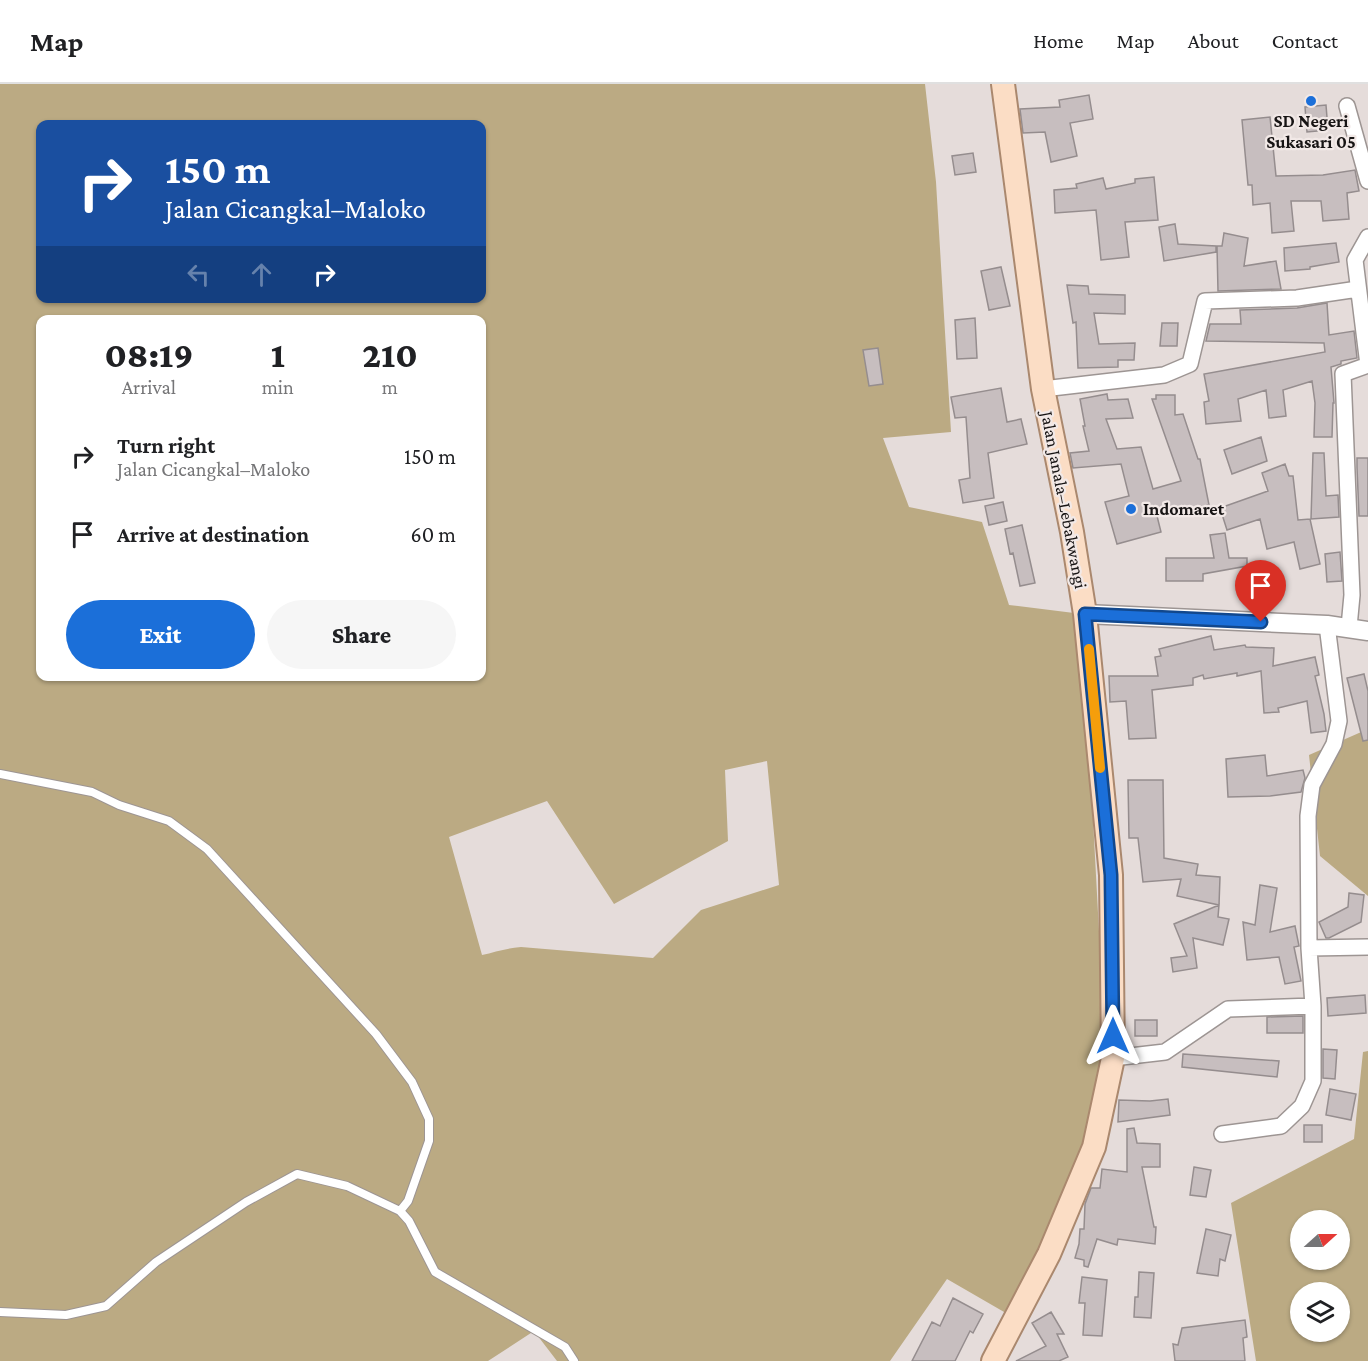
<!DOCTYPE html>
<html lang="en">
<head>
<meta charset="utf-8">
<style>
  body { margin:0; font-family:"Crimson Pro",serif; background:#f6f6f6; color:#202124; height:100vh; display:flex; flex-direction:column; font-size:22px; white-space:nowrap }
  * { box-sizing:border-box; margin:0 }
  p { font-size:20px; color:#757577 }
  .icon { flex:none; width:33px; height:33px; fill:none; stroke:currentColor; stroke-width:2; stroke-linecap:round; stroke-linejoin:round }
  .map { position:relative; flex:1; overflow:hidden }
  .details { position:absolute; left:36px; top:231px; width:450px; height:366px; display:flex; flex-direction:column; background:#fff; border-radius:12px; box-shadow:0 2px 4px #0004 }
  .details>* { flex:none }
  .hud { position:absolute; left:36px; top:36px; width:450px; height:183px; border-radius:12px; box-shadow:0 2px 4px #0004; background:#1a4fa0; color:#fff; overflow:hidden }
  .needle { width:39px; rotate:69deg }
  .buttons { position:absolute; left:1290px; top:1126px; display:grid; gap:12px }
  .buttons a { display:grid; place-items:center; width:60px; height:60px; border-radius:50%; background:#fff; box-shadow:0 2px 4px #0004; font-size:30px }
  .pin { position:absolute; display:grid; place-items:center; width:51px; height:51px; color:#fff; margin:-62px -26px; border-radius:50% 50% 50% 0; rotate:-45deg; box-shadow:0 0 6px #0007 }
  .pin .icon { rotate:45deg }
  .me { position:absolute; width:66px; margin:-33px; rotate:0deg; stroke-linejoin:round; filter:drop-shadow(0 0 4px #0008) }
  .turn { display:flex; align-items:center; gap:21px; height:126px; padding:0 30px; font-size:27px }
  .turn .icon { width:78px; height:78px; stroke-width:2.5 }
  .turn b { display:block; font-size:42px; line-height:51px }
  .lanes { display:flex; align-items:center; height:57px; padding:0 30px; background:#0003; justify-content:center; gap:30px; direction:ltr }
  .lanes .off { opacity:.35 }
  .eta { display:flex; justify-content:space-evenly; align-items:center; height:102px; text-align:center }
  .eta b { font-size:36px; font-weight:800; line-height:42px }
  .action { display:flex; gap:12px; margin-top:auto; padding:12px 30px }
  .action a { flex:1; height:69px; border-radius:36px; background:#1b6fd9; color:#fff; font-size:24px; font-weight:800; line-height:69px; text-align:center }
  .action a+a { background:#f6f6f6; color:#202124 }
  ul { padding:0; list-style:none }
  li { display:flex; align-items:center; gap:18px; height:78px; padding:0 30px }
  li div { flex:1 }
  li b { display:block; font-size:22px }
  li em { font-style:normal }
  header { display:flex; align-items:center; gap:36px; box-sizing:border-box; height:84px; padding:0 30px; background:#fff; border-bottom:2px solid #e0e0e0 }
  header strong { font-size:28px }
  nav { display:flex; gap:33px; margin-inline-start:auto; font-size:21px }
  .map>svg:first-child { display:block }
</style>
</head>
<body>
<header>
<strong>Map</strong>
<nav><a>Home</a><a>Map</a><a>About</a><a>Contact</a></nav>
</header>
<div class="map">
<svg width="1368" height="1277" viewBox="0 0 1368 1277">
  <rect width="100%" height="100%" fill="#e5dcda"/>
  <path fill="#bbaa83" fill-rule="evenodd" d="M0 0H925L936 98 951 348 883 354 909 423 982 438 1009 521 1082 530 1106 978 1068 1113 1011 1232 947 1195 890 1277H557L534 1247 488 1277H0ZM40 40H482V214H40ZM40 236H482V592H40ZM767 677 779 801 701 826 653 874 521 863C507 864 495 868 482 871L449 753 547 717 614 820 728 757 725 686Z
    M1368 645V812L1320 772 1309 671Z
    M1368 967V1277H1256L1231 1119 1354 1055 1363 968ZM1300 1137H1340V1176H1300ZM1300 1209H1340V1248H1300Z"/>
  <path fill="#c7bebf" stroke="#958d8e" stroke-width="1.5" d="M1089 11 1093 35 1070 39 1077 72 1051 78 1045 48 1023 49 1020 25 1060 23 1059 16Z
    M1326 21 1328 46 1307 48 1305 23Z
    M1270 33 1276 92 1323 91 1355 86 1359 107 1347 109 1349 135 1323 137 1321 117H1291L1294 147 1272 149 1270 119 1253 121 1252 101H1248L1242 36Z
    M973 69 976 88 955 91 952 72Z
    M1154 93 1158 136 1125 138 1129 173 1101 176 1096 126 1055 129 1054 106 1077 104 1076 100 1103 94 1106 105 1135 99V95Z
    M1175 140 1178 160 1216 162V168L1164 177 1159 143Z
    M1224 149 1248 154 1244 182 1276 177 1281 205 1218 207 1217 162H1222Z
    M1336 159 1339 178 1310 183V185L1285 187 1284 164Z
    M1001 183 1010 222 989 226 981 187Z
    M1067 201 1088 202 1089 210 1125 211V230L1094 229 1099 260 1135 259 1134 276H1118V283L1078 284 1076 238 1073 239Z
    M1327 219 1329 251 1354 247 1357 274 1341 277V280L1331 283 1334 319H1333L1332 353H1314L1315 319 1312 297 1283 306 1286 332 1269 334 1266 306 1238 315 1241 337 1206 340 1204 318 1209 317 1204 290 1325 268 1324 259 1206 257 1210 240H1241L1240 226 1297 224Z
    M975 234 977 274 957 275 955 236Z
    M1162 239H1178L1177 262H1160Z
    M878 264 883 300 869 302 863 266Z
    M1001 304 1007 338 1021 335 1027 360 988 369 994 414 963 419 959 396 970 394 966 333 955 334 951 313Z
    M1107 310 1108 316 1128 315 1133 334 1106 335 1117 365 1141 363 1153 405 1181 397 1152 315H1156V311H1175V331L1183 330 1198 375H1200L1209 421 1189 425 1188 423 1157 432 1161 448 1117 460 1105 418 1129 412 1121 380 1073 384 1070 369 1089 367 1083 342H1085L1080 315Z
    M1261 353 1267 377 1232 390 1224 366Z
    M1313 369H1324L1326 412 1338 411 1339 433 1311 435Z
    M1357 374H1368V432H1359L1357 383Z
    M1285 380 1289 392H1293L1298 436 1310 435 1320 480 1300 485 1294 458 1267 465 1260 435 1227 446 1220 424 1268 407 1262 389Z
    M1003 418 1007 437 989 441 985 422Z
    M1022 441 1035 499 1020 502 1013 469 1010 470 1005 445Z
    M1225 449 1229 474H1247V482L1203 490V497H1166V474H1214L1210 451Z
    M1340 468 1342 497 1327 498 1325 470Z
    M1265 481 1268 502 1248 505 1245 483Z
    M1211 552 1214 566 1245 561 1246 563 1274 564 1273 582 1315 573 1319 591 1315 592 1324 630 1326 647 1311 649 1307 617 1278 624 1279 628 1264 629 1261 587 1237 592V589L1204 595 1203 591 1193 594V601L1152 606 1156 654 1129 655 1126 617 1110 618 1109 592H1158L1155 573 1161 572 1159 565Z
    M1364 590 1368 607V656L1363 657 1347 594Z
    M1265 671 1267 692 1303 686 1305 694 1301 708 1270 712 1228 713 1226 675Z
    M1128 696H1163L1164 774 1198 780 1196 791 1220 793 1219 821 1177 812 1181 795 1143 798 1138 754H1129Z
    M1260 801 1277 804 1270 848 1295 842 1299 862 1294 863 1301 897 1285 900 1279 873 1247 876 1243 838 1255 841Z
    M1349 809 1364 811 1361 838 1329 854H1326L1319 838 1348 823Z
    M1219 821 1218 833 1229 835 1223 861 1193 854 1197 884 1173 888 1171 874 1187 872 1174 840Z
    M1365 911 1366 929 1328 932 1327 914Z
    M1303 932V949H1267V933Z
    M1135 936H1157V952H1135Z
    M1323 965 1337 966 1335 995 1323 994Z
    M1183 970 1279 977 1277 993 1182 983Z
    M1330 1005 1356 1010 1351 1036 1326 1031Z
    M1168 1015 1170 1031 1118 1038 1119 1016 1150 1017Z
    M1304 1041H1322V1058H1304Z
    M1134 1044 1137 1059 1160 1060V1083H1142L1154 1143H1156L1155 1160 1118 1155 1117 1161 1097 1155 1088 1183 1084 1182V1176L1075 1174 1079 1160 1080 1145H1084L1085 1120 1091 1104H1100L1102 1085 1127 1088V1045Z
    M1194 1083 1211 1086 1206 1113 1190 1111Z
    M1206 1145 1231 1151 1225 1177 1220 1175 1218 1192 1197 1189Z
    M1139 1188 1154 1189 1151 1234 1134 1233 1135 1213H1138Z
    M1082 1193 1107 1196 1102 1252 1083 1251 1085 1219H1079Z
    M953 1214 983 1230 973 1249 970 1247 955 1277H912L932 1238 940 1242Z
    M1051 1228 1064 1250H1057L1068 1273 1059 1277H1016L1046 1262 1032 1239Z
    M1245 1236 1247 1253 1243 1254 1245 1277H1175L1173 1260 1178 1261 1182 1244Z"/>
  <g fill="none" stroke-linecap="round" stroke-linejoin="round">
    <defs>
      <path id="service" d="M0 690 92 708 119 721 169 737 207 765 376 950 412 998 429 1035V1057L408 1117 400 1127 409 1137 435 1188 565 1263 574 1277
        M0 1228 66 1231 106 1222 156 1178 246 1118 297 1090 347 1102 400 1127"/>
      <path id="minor" d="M1347 22 1368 97
        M1043 305 1164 291 1190 280 1205 217 1297 214 1358 205
        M1349 543 1352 511 1343 290 1368 281 1355 176 1368 153
        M1309 864 1368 863
        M1113 974 1165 968 1228 925 1313 922
        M1222 1050 1281 1042 1302 1022 1313 997V922L1309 864 1308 732 1312 701 1334 660 1339 637 1327 541"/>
      <path id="tertiary" d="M1085 530 1327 541 1368 547"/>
      <path id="primary" d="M993 1277 1049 1170 1094 1063 1113 974 1111 791 1085 530 1072 448 1043 305 1003 0"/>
    </defs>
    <use href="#service" stroke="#9d9593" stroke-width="10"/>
    <use href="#minor" stroke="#9d9593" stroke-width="18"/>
    <use href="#tertiary" stroke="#9d9593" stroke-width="21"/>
    <use href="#primary" stroke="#aa886e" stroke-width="26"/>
    <use href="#service" stroke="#fff" stroke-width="8"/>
    <use href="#minor" stroke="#fff" stroke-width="15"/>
    <use href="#tertiary" stroke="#fff" stroke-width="18"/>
    <use href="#primary" stroke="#fbddc5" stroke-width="22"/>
  </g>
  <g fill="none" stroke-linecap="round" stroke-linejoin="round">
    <defs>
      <path id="route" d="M1113 952 1111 791 1085 530 1261 538"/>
    </defs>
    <use href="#route" stroke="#12488d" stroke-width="15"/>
    <use href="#route" stroke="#1b6fd9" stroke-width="10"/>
    <path stroke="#f59e0b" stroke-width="10" d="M1089 565 1100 684"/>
  </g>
  <g fill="#1b6fd9" stroke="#f2e9e7" stroke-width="2">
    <circle cx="1311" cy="17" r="6"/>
    <circle cx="1131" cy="425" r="6"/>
  </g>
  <g text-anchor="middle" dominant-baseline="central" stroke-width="4.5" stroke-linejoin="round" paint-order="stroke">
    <g font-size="18" font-weight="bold" fill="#171414" stroke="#f2e9e7">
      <text x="1311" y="37">SD Negeri<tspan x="1311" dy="21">Sukasari 05</tspan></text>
      <text x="1143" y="425" text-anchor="start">Indomaret</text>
    </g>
    <g font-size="18" fill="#171414" stroke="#f2e9e7">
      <text transform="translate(1064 416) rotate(79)">Jalan Janala–Lebakwangi</text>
    </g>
  </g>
</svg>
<div class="buttons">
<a><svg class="needle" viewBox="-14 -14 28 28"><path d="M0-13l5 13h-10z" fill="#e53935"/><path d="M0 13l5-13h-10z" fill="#757577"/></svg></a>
<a><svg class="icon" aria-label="layers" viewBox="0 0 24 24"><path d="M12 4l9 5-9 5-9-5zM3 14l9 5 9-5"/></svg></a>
</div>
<div class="pin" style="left:1261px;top:538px;background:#d93025"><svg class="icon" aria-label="arrive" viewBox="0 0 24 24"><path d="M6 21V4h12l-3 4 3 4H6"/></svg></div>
<svg class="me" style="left:1113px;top:952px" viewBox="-20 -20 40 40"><path d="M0-17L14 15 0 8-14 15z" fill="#1b6fd9" stroke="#fff" stroke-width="4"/></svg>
<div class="hud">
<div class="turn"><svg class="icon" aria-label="right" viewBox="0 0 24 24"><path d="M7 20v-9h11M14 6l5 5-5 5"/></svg><div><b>150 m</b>Jalan Cicangkal–Maloko</div></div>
<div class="lanes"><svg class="icon off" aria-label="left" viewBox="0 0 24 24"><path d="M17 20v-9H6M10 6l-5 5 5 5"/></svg><svg class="icon off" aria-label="ahead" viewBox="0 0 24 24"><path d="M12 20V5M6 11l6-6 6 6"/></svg><svg class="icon" aria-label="right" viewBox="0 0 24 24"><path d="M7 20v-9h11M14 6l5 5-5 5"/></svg></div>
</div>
<section class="details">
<div class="eta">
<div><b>08:19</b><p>Arrival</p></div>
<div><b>1</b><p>min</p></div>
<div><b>210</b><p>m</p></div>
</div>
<ul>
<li><svg class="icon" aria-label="right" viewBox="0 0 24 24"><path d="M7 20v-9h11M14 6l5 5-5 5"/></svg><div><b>Turn right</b><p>Jalan Cicangkal–Maloko</p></div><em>150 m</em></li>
<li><svg class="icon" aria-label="arrive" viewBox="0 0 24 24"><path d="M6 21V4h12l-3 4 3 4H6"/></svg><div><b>Arrive at destination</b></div><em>60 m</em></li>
</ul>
<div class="action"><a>Exit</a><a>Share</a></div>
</section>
</div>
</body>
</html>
